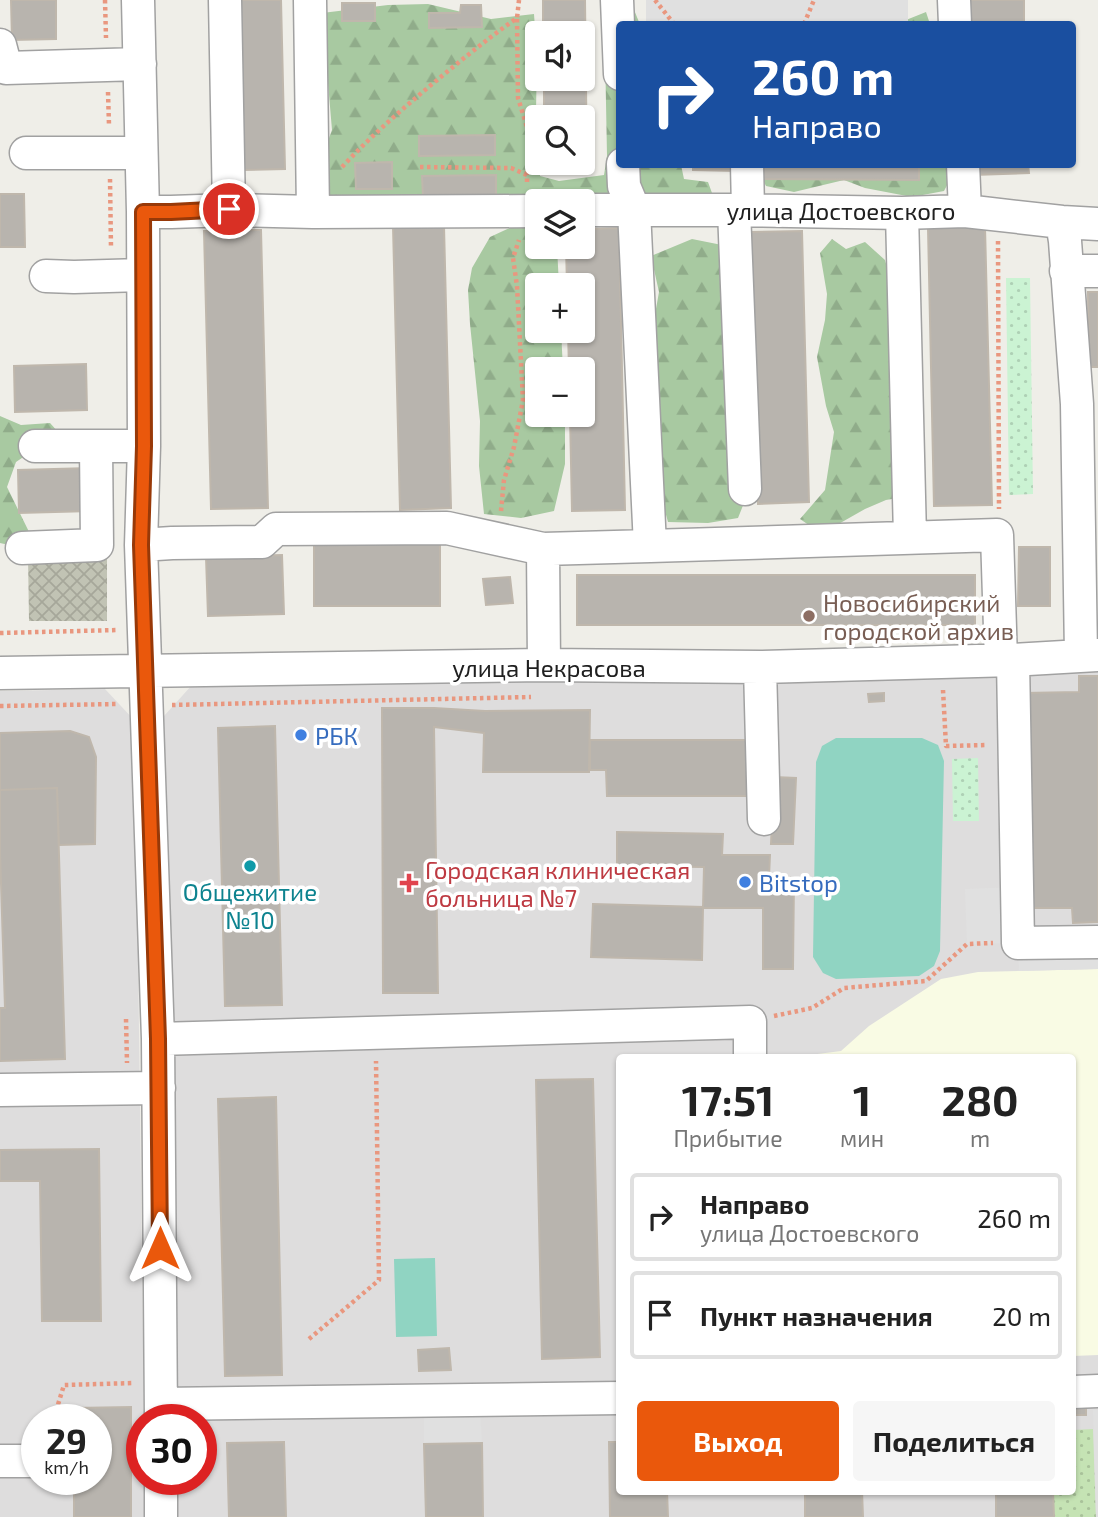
<!DOCTYPE html>
<html lang="ru">
<head>
<meta charset="utf-8">
<style>
  body { margin:0; font-family:"Exo 2",sans-serif; background:#f6f6f6; color:#222; height:100vh; display:flex; flex-direction:column; font-size:26px; white-space:nowrap }
  * { box-sizing:border-box; margin:0 }
  p { font-size:23px; color:#767676 }
  .icon { flex:none; width:38px; height:38px; fill:none; stroke:currentColor; stroke-width:2; stroke-linecap:round; stroke-linejoin:round }
  .map { position:relative; flex:1; overflow:hidden }
  .details { position:absolute; left:616px; top:1054px; width:460px; height:441px; display:flex; flex-direction:column; background:#fff; border-radius:7px; box-shadow:0 2px 5px #0004 }
  .details>* { flex:none }
  .hud { position:absolute; left:616px; top:21px; width:460px; height:147px; border-radius:7px; box-shadow:0 2px 5px #0004; background:#1a4fa0; color:#fff; overflow:hidden }
  .controls { position:absolute; left:525px; top:21px; display:grid; gap:14px }
  .controls a { display:grid; place-items:center; width:70px; height:70px; border-radius:7px; background:#fff; box-shadow:0 2px 5px #0004; font-size:35px }
  .speed { position:absolute; left:21px; top:1404px; display:flex; gap:14px; font-size:35px; font-weight:700; text-align:center }
  .speed>* { display:grid; place-content:center; width:91px; height:91px; border-radius:50%; background:#fff; box-shadow:0 2px 5px #0004; line-height:1 }
  .speed small { font-size:18px; font-weight:400 }
  .speed .limit { border:10px solid #d22; background:#fff; color:#111 }
  .pin { position:absolute; display:grid; place-items:center; width:60px; height:60px; color:#fff; margin:-30px; border:4px solid #fff; border-radius:50%; box-shadow:0 2px 7px #0007 }
  .me { position:absolute; width:77px; margin:-38px; rotate:0deg; stroke-linejoin:round; filter:drop-shadow(0 0 5px #0008) }
  .turn { display:flex; align-items:center; gap:24px; height:147px; padding:0 21px; font-size:32px }
  .turn .icon { width:91px; height:91px; stroke-width:2.5 }
  .turn b { display:block; font-size:49px; line-height:60px }
  .eta { display:flex; justify-content:space-evenly; align-items:center; height:119px; text-align:center }
  .eta b { font-size:42px; font-weight:700; line-height:49px }
  .button { display:flex; gap:14px; margin-top:auto; padding:14px 21px }
  .button a { flex:1; height:80px; border-radius:7px; background:#ea580c; color:#fff; font-size:28px; font-weight:700; line-height:80px; text-align:center }
  .button a+a { background:#f6f6f6; color:#222 }
  ul { padding:0; list-style:none }
  li { display:flex; align-items:center; gap:21px; height:88px; margin:0 14px 10px; padding:0 7px; border:4px solid #e0e0e0; border-radius:7px }
  li div { flex:1 }
  li b { display:block; font-size:26px }
  li em { font-style:normal }
  .map>svg:first-child { display:block }
</style>
</head>
<body>
<div class="map">
<svg width="1098" height="1517" viewBox="0 0 1098 1517">
  <defs>
    <pattern id="construction-cross-hatch" width="8" height="8" patternUnits="userSpaceOnUse" patternTransform="scale(1.75)"><rect width="8" height="8" fill="#c1c3b4"/><path d="M0 0l8 8M0 8l8-8" fill="none" stroke="#a6a79a"/></pattern>
    <pattern id="grass-dots" width="8" height="8" patternUnits="userSpaceOnUse" patternTransform="scale(1.75)"><rect width="8" height="8" fill="#c5e3b4"/><path d="M2 2h.1M6 6h.1" fill="none" stroke="#a9c29a" stroke-width="1.8" stroke-linecap="round"/></pattern>
    <pattern id="forest-firs" width="22" height="20" patternUnits="userSpaceOnUse" patternTransform="scale(1.75)"><rect width="22" height="20" fill="#a8c9a1"/><path d="M5 1l3.5 6h-7zM16 11l3.5 6h-7z" fill="#90ac8a"/></pattern>
    <pattern id="park-dots" width="8" height="8" patternUnits="userSpaceOnUse" patternTransform="scale(1.75)"><rect width="8" height="8" fill="#cbf3d3"/><path d="M2 2h.1M6 6h.1" fill="none" stroke="#aed0b5" stroke-width="1.8" stroke-linecap="round"/></pattern>
  </defs>
  <rect width="100%" height="100%" fill="#efeee8"/>
  <path fill="#dedddd" fill-rule="evenodd" d="M1098 672V1517H173V1479H201V1419H172L164 716 192 685ZM620 1057H1073V1491H620Z
    M105 689 135 721 144 1419H142V1479H145V1517H0V691ZM37 1419H96V1479H37Z"/>
  <path fill="#f9fbe4" d="M1098 969V1355L1073 1356V1057H794L841 1051 869 1026 941 979 978 972Z"/>
  <path fill="url(#construction-cross-hatch)" d="M107 555V621H29L28 556Z"/>
  <path fill="url(#grass-dots)" d="M1093 1429 1096 1517H1054L1053 1491H1073V1430Z"/>
  <path fill="url(#forest-firs)" d="M630 0 639 22 646 24H620V164L681 165 684 179 708 182 712 193 689 199 609 201H483L420 203 395 196 370 201 324 198 319 165 332 130 322 13 388 5 428 4 491 19 534 14 537 57 536 111 537 163H540V176L559 181 604 175 607 156 605 50Z
    M926 12 930 24H896Z
    M954 164 956 168 944 191 912 197 865 188 844 180 794 192 766 186 755 165Z
    M527 220 537 223V247H557L559 285H537V331H561L563 369H537V415H565V464L554 511 521 518 484 514 479 466 480 421 470 324 468 290 472 268 490 237Z
    M692 239 722 245 748 493 738 518 708 523 668 522 658 486 659 381 654 320 659 292 651 256Z
    M832 239 846 249 865 242 885 260 909 349 916 495 886 500 865 509 835 526 816 530 800 519 825 490 834 432 826 406 817 357 825 320 827 294 820 253Z
    M0 416 21 425 50 423 59 433 16 462 7 487 33 540 9 545 0 543Z"/>
  <path fill="url(#park-dots)" d="M1006 278H1030L1033 494 1009 495Z
    M978 758 979 821H953L952 759Z"/>
  <path fill="#90d4c2" d="M836 738H922L938 745 944 761 940 951 934 966 919 976 836 979 823 973 813 957 816 762 822 746Z
    M435 1258 437 1336 396 1337 394 1259Z"/>
  <path fill="#e0e0e0" d="M646 0H908V22L646 23Z
    M1018 887 1019 943 1098 942V969L1019 971 1018 943 967 944 965 889Z
    M480 1410 482 1443 424 1444V1411Z
    M1093 1410H1098V1517H1096Z"/>
  <path fill="#b8b4ae" stroke="#bfb7ac" stroke-width="2" d="M11 0H56V39L12 40Z
    M239 0H281L285 169 243 170Z
    M543 0H585L587 173H545V163H583V117H544V79H583V33H543Z
    M969 0H1024V24H969Z
    M342 3H375V21H342Z
    M461 5H481L482 27 429 28V13H460Z
    M495 135V155L419 156V136Z
    M392 162V189H356L355 163Z
    M693 164H736V171L693 170Z
    M764 164H919V180L764 179Z
    M973 164H1028L1029 173 974 175Z
    M496 175V195L423 196 422 176Z
    M0 194H24L25 247H0Z
    M393 226H444L451 508 400 510Z
    M985 227 992 505 934 506 928 228Z
    M619 228 625 510 572 511 570 415H583V369H569L568 331H583V285H567L566 247H583V229Z
    M261 230 268 508 211 509 204 231Z
    M802 231 809 502 758 504 751 232Z
    M1088 292H1098V367H1089Z
    M86 364 87 410 15 412 14 366Z
    M90 468 91 511 19 513 18 470Z
    M314 540H440V606H314Z
    M1019 547H1050V606H1018Z
    M282 555 284 614 208 616 206 557Z
    M577 575H975V625H577Z
    M510 577 513 603 486 605 483 579Z
    M1079 676H1098V922L1073 923 1072 908H1029L1024 693 1079 692Z
    M884 693V701L869 702 868 694Z
    M382 708H434L485 711 590 710 589 772H483L484 733 434 727 438 993H383Z
    M275 726 282 1005 225 1006 218 728Z
    M70 731 89 737 96 757 95 844 59 845 57 788 0 790V733Z
    M590 740H750V796H607L606 770H590Z
    M774 777 796 778 793 844H771Z
    M57 788 65 1059 0 1061V1008H5L0 852V790Z
    M617 832 723 834 722 855H770L769 877 794 878 793 969H763V908H703L704 867 617 866Z
    M593 904 703 907 702 960 591 957Z
    M593 1079 600 1357 542 1359 536 1080Z
    M276 1097 282 1375 225 1376 218 1099Z
    M99 1149 101 1321H42L40 1181H0V1150Z
    M449 1348 451 1370 419 1371 418 1350Z
    M131 1407V1517H74V1479H96V1419H74V1408Z
    M1073 1408H1086V1415H1073Z
    M284 1442 286 1517H229L227 1443Z
    M609 1442H620V1491H667L668 1517H610Z
    M482 1443 483 1517H426L424 1444Z
    M805 1491H862L863 1517H805Z
    M996 1491H1053L1054 1517H996Z"/>
  <g fill="none" stroke-linecap="round" stroke-linejoin="round">
    <defs>
      <path id="minor" d="M138 0 143 212 144 446 141 545 158 1039 161 1419
        M225 0 229 210
        M310 0 313 212
        M617 0 620 74
        M954 0 955 24
        M0 45 6 68 140 64
        M26 153H141
        M747 164 748 210
        M963 164 965 211
        M583 210H734L902 213 965 211 1062 222 1098 224
        M734 210 745 489
        M143 212H171L229 210 313 212 537 211
        M902 213 910 537
        M1062 222 1065 241 1077 404 1081 655
        M1066 271H1098
        M46 276 74 277 142 275
        M35 446H144
        M141 545 172 543 262 542 276 529 447 528 543 549
        M650 546 997 535 1001 660
        M22 548 97 545 96 446
        M1013 660 1018 943 1098 942
        M544 665 543 549 650 546 634 210 624 186 623 164
        M760 667 764 819
        M0 673 544 665 760 667 1013 660 1098 655
        M158 1039 750 1022V1057
        M0 1090 159 1088
        M1073 1392 1098 1391
        M161 1404 620 1398
        M0 1461H37
        M161 1479V1517"/>
    </defs>
    <use href="#minor" stroke="#a1a1a1" stroke-width="35"/>
    <path stroke="#e9977f" stroke-width="4.5" stroke-dasharray="3.5 3.5" stroke-linecap="butt" d="M105 0 106 38
      M655 0 674 24
      M517 19 518 98 531 140 527 175
      M804 24 814 0
      M108 92 109 125
      M342 167C370 137 400 111 431 85 459 62 487 39 517 18L519 0
      M420 167 511 168 527 175V183
      M110 179 111 248
      M998 241 999 509
      M501 511 504 480 514 447 523 400 517 286 513 258 519 240
      M0 633 118 630
      M943 690 946 746 986 745
      M172 705 531 697
      M0 706 118 704
      M774 1016 812 1008 844 988 926 981 967 944 993 943
      M126 1019 127 1063
      M309 1339 379 1280 376 1061
      M56 1411 64 1385 134 1383"/>
    <use href="#minor" stroke="#fff" stroke-width="32"/>
  </g>
  <g fill="none" stroke-linecap="round" stroke-linejoin="round">
    <defs>
      <path id="route" d="M160 1248 158 1039 141 545 144 446 143 212H171L229 209"/>
    </defs>
    <use href="#route" stroke="#983908" stroke-width="18"/>
    <use href="#route" stroke="#ea580c" stroke-width="12"/>
  </g>
  <circle fill="#8d6e63" stroke="#fff" stroke-width="2.5" cx="809" cy="616" r="7"/>
  <g fill="#3f7fe0" stroke="#fff" stroke-width="2.5">
    <circle cx="301" cy="735" r="7"/>
    <circle cx="745" cy="882" r="7"/>
  </g>
  <circle fill="#0f9aa8" stroke="#fff" stroke-width="2.5" cx="250" cy="866" r="7"/>
  <path fill="#e0444e" stroke="#fff" stroke-width="2.5" d="M405.5 872.5h7v7h7v7h-7v7h-7v-7h-7v-7h7z"/>
  <g text-anchor="middle" dominant-baseline="central" stroke-width="7" stroke-linejoin="round" paint-order="stroke">
    <g font-size="24" fill="#202020" stroke="#fff">
      <text x="841" y="210">улица Достоевского</text>
      <text x="549" y="667">улица Некрасова</text>
    </g>
    <g font-size="24" fill="#785e54" stroke="#fff" text-anchor="start">
      <text x="823" y="602">Новосибирский<tspan x="823" dy="28">городской архив</tspan></text>
    </g>
    <g font-size="24" fill="#366cbe" stroke="#fff" text-anchor="start">
      <text x="315" y="735">РБК</text>
      <text x="759" y="882">Bitstop</text>
    </g>
    <g font-size="24" fill="#be3a42" stroke="#fff" text-anchor="start">
      <text x="425" y="869">Городская клиническая<tspan x="425" dy="28">больница №7</tspan></text>
    </g>
    <g font-size="24" fill="#0d838f" stroke="#fff">
      <text x="250" y="891">Общежитие<tspan x="250" dy="28">№10</tspan></text>
    </g>
  </g>
</svg>
<div class="controls">
<a><svg class="icon" aria-label="sound" viewBox="0 0 24 24"><path d="M4 9h4l5-4v14l-5-4H4zM17 9q2 3 0 6"/></svg></a>
<a><svg class="icon" aria-label="search" viewBox="0 0 24 24"><circle cx="10" cy="10" r="6"/><path d="M15 15l6 6"/></svg></a>
<a><svg class="icon" aria-label="layers" viewBox="0 0 24 24"><path d="M12 4l9 5-9 5-9-5zM3 14l9 5 9-5"/></svg></a>
<a>+</a>
<a>−</a>
</div>
<div class="speed"><div>29<small>km/h</small></div><div class="limit">30</div></div>
<div class="pin" style="left:229px;top:209px;background:#d93025"><svg class="icon" aria-label="arrive" viewBox="0 0 24 24"><path d="M6 21V4h12l-3 4 3 4H6"/></svg></div>
<svg class="me" style="left:160px;top:1248px" viewBox="-20 -20 40 40"><path d="M0-17L14 15 0 8-14 15z" fill="#ea580c" stroke="#fff" stroke-width="4"/></svg>
<div class="hud">
<div class="turn"><svg class="icon" aria-label="right" viewBox="0 0 24 24"><path d="M7 20v-9h11M14 6l5 5-5 5"/></svg><div><b>260 m</b>Направо</div></div>
</div>
<section class="details">
<div class="eta">
<div><b>17:51</b><p>Прибытие</p></div>
<div><b>1</b><p>мин</p></div>
<div><b>280</b><p>m</p></div>
</div>
<ul>
<li><svg class="icon" aria-label="right" viewBox="0 0 24 24"><path d="M7 20v-9h11M14 6l5 5-5 5"/></svg><div><b>Направо</b><p>улица Достоевского</p></div><em>260 m</em></li>
<li><svg class="icon" aria-label="arrive" viewBox="0 0 24 24"><path d="M6 21V4h12l-3 4 3 4H6"/></svg><div><b>Пункт назначения</b></div><em>20 m</em></li>
</ul>
<div class="button"><a>Выход</a><a>Поделиться</a></div>
</section>
</div>
</body>
</html>
